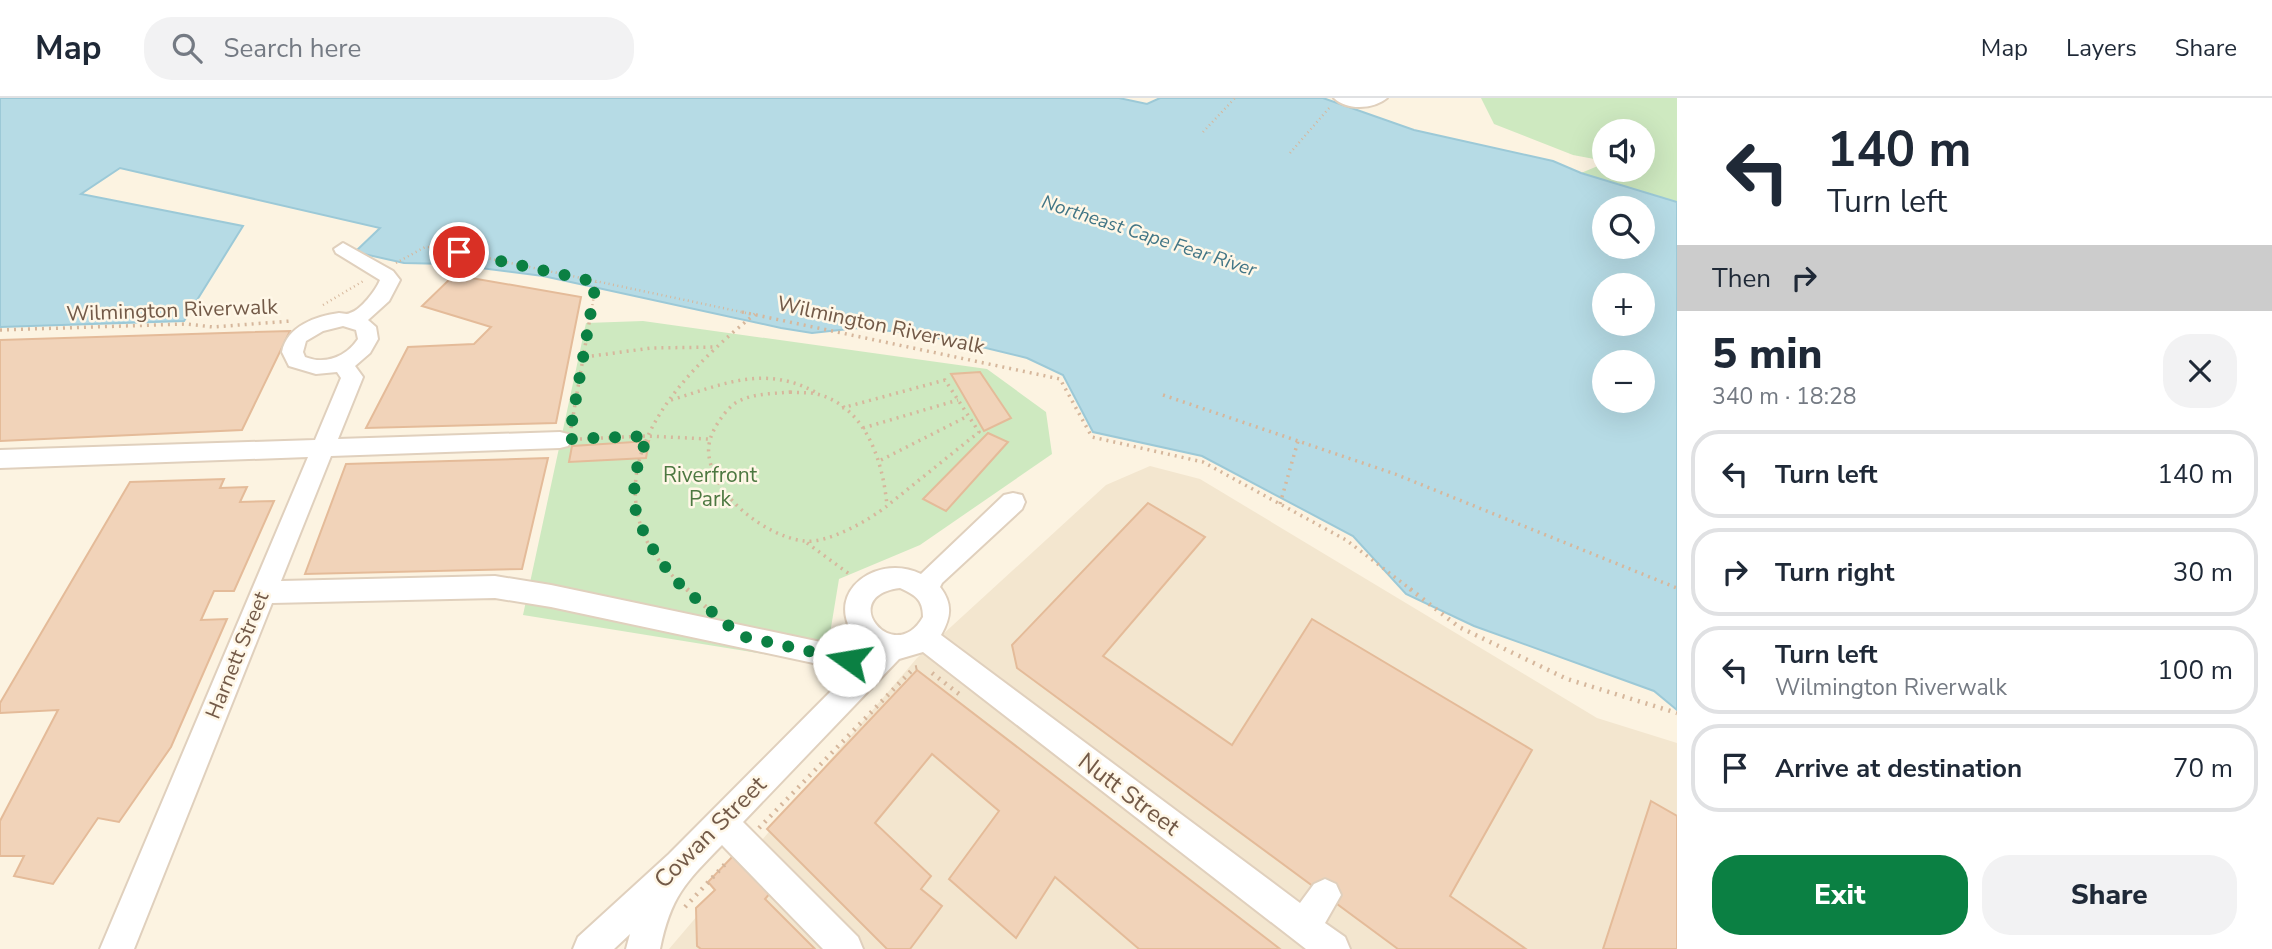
<!DOCTYPE html>
<html lang="en">
<head>
<meta charset="utf-8">
<style>
  body { margin:0; font-family:"Nunito Sans",sans-serif; background:#f2f2f3; color:#1f2937; height:100vh; display:flex; flex-direction:column; font-size:26px; white-space:nowrap }
  * { box-sizing:border-box; margin:0 }
  p { font-size:23px; color:#747a83 }
  .icon { flex:none; width:38px; height:38px; fill:none; stroke:currentColor; stroke-width:2; stroke-linecap:round; stroke-linejoin:round }
  .map { position:relative; flex:1; overflow:hidden }
  .panel { display:flex; flex-direction:column; background:#fff; width:595px }
  .panel>* { flex:none }
  .banner { background:#fff; color:#1f2937; overflow:hidden }
  .fabs { position:absolute; left:1592px; top:21px; display:grid; gap:14px }
  .fabs a { display:grid; place-items:center; width:63px; height:63px; border-radius:50%; background:#fff; box-shadow:0 7px 28px #0002; font-size:35px }
  .pin { position:absolute; display:grid; place-items:center; width:60px; height:60px; color:#fff; margin:-30px; border:4px solid #fff; border-radius:50%; box-shadow:0 2px 7px #0007 }
  .me { position:absolute; width:77px; margin:-38px; rotate:283deg; stroke-linejoin:round; filter:drop-shadow(0 0 5px #0008) }
  .turn { display:flex; align-items:center; gap:24px; height:147px; padding:0 35px; font-size:32px }
  .turn .icon { width:91px; height:91px; stroke-width:2.5 }
  .turn b { display:block; font-size:49px; line-height:60px }
  .then { display:flex; align-items:center; height:66px; padding:0 35px; background:#0003; gap:14px; font-size:26px }
  .round { display:grid; place-items:center; flex:none; width:74px; height:74px; border-radius:28px; background:#f2f2f3 }
  .summary { display:flex; align-items:center; justify-content:space-between; height:119px; padding:0 35px }
  h1 { font-size:42px; font-weight:800; line-height:52px }
  .action { display:flex; gap:14px; margin-top:auto; padding:14px 35px }
  .action a { flex:1; height:80px; border-radius:28px; background:#0b8043; color:#fff; font-size:28px; font-weight:800; line-height:80px; text-align:center }
  .action a+a { background:#f2f2f3; color:#1f2937 }
  ul { padding:0; list-style:none }
  li { display:flex; align-items:center; gap:21px; height:88px; margin:0 14px 10px; padding:0 21px; border:4px solid #e0e1e3; border-radius:28px }
  li div { flex:1 }
  li b { display:block; font-size:26px }
  li em { font-style:normal }
  header { display:flex; align-items:center; gap:42px; box-sizing:border-box; height:98px; padding:0 35px; background:#fff; border-bottom:2px solid #e0e1e3 }
  header strong { font-size:33px }
  nav { display:flex; gap:38px; margin-inline-start:auto; font-size:24px }
  .search { width:490px; height:63px; background:#f2f2f3; display:flex; align-items:center; gap:18px; box-sizing:border-box; padding:0 24px; border-radius:28px; color:#747a83; font-size:26px }
  main { display:flex; flex:1; min-height:0 }
  .map>svg:first-child { display:block }
</style>
</head>
<body>
<header>
<strong>Map</strong>
<div class="search"><svg class="icon" aria-label="search" viewBox="0 0 24 24"><circle cx="10" cy="10" r="6"/><path d="M15 15l6 6"/></svg>Search here</div>
<nav><a>Map</a><a>Layers</a><a>Share</a></nav>
</header>
<main>
<div class="map">
<svg width="1677" height="851" viewBox="0 0 1677 851">
  <rect width="100%" height="100%" fill="#fcf3e1"/>
  <path fill="#f3e6cf" d="M1150 368 1200 381 1597 620 1677 645V851H669L917 560 1106 387Z"/>
  <path fill="#cee9c0" d="M1481 0H1677V104L1581 75 1605 65V72H1643V33H1605V63L1573 57 1494 26Z
    M643 223 987 271 1046 314 1052 356 920 447 839 481 825 566 523 517 586 225Z"/>
  <path fill="#b6dbe5" stroke="#9cc9d7" stroke-width="2" fill-rule="evenodd" d="M0 0H1119L1147 6 1160 0H1323L1414 32 1553 63 1581 75 1677 104V612L1654 593 1474 528 1406 496 1353 438 1202 358 1093 334 1063 277 1027 260 961 244 901 234 858 230 812 235 781 230 543 178 449 166 404 165 355 154 380 130 120 70 81 96 243 128 184 223 0 229ZM1605 110H1643V149H1605ZM1605 187H1643V226H1605ZM1605 264H1643V303H1605Z"/>
  <path fill="#f1d3b9" stroke="#e4bb99" stroke-width="2" d="M454 177 581 199 556 325 366 330 408 249 474 246 491 229 422 208Z
    M290 233 242 332 0 343V242Z
    M980 274 1011 320 984 333 951 276Z
    M988 335 1008 344 946 413 923 401Z
    M649 343 646 360 569 364 572 348Z
    M548 360 522 471 305 476 346 366Z
    M224 381 220 390 247 389 240 404 274 403 234 493H214L201 522 227 521 171 649 119 724 98 720 53 786 14 778 24 758H0V723L58 612 0 615V605L130 384Z
    M1148 405 1205 439 1103 558 1232 647 1312 521 1532 652 1450 798 1526 851H1398L1017 570 1012 547Z
    M917 572 1280 851H1139L1055 779 1016 840 949 781 999 713 932 656 875 725 931 778 921 791 942 808 910 851H887L767 731Z
    M1651 703 1677 718V851H1603Z
    M734 757 771 794 765 801 815 851H701L697 848 696 810 715 792 708 784Z"/>
  <g fill="none" stroke-linecap="round" stroke-linejoin="round">
    <defs>
      <path id="minor" d="M1334 0H1387C1374 11 1347 13 1334 0Z
        M343 145 393 173 400 182 389 203 368 222 376 229 378 241 370 255 355 268 363 279 338 341 560 334 568 336 571 342 568 348 560 350 331 358 281 483 495 478 551 487 849 550 859 553 863 562 870 554C810 505 871 452 921 476L1004 397 1013 395 1022 397 1025 404 1022 411 942 485 940 489C953 506 951 519 941 537L1300 805 1314 786 1325 781 1336 786 1341 797 1325 825 1345 839 1350 851H1306L923 554 899 561 743 724 858 839 863 851H823L722 747C685 785 671 798 660 851H626L630 836 614 851H573L578 839 669 756 851 573 551 509 495 500 272 505 134 851H100L308 359 0 370V352L315 342 341 280 337 274 316 276 289 268 282 254C287 228 316 218 339 215 343 215 347 217 350 215 361 212 376 192 380 182L336 155 334 151ZM343 228 356 232 358 241C346 259 325 267 305 259L303 254 306 243 323 233ZM900 490C915 497 923 501 923 519 894 570 835 498 900 490Z"/>
    </defs>
    <use href="#minor" stroke="#e0d0bd" stroke-width="4"/>
    <path stroke="#d6b79c" stroke-width="2.5" stroke-dasharray="1 3.5" stroke-linecap="butt" d="M1203 34 1235 0
      M1290 55 1330 9
      M396 165 425 149H435L751 216
      M323 207 365 182
      M591 216 596 184"/>
    <path stroke="#d6b79c" stroke-width="3.5" stroke-dasharray="2 5" stroke-linecap="butt" d="M742 214 1060 281 1092 339 1203 364 1346 442 1413 493
      M0 232 186 226 213 229 291 223
      M585 259 651 250 717 249
      M790 294C799 295 808 294 817 296 866 309 883 363 887 408 869 422 828 446 804 443 765 438 714 398 709 358 707 345 712 334 719 323 724 316 730 308 737 304 753 295 773 296 790 294Z
      M1163 297 1395 376 1677 490
      M671 302C724 286 765 266 817 295
      M842 310 945 282 979 334 888 407
      M571 330 591 214
      M863 330 958 302
      M580 341 647 338 708 341
      M881 362 968 318
      M1280 406 1298 343
      M807 445 852 478
      M688 493C672 478 654 460 645 439 606 349 692 267 755 216"/>
    <path stroke="#d6b79c" stroke-width="4.5" stroke-dasharray="2 6" stroke-linecap="butt" d="M687 491 708 511
      M1410 491 1459 529 1567 581 1677 615
      M932 575 959 596
      M759 730 914 570 923 568
      M685 809 727 764"/>
    <use href="#minor" fill="#fff" fill-rule="evenodd"/>
  </g>
  <g fill="none" stroke-linecap="round" stroke-linejoin="round">
    <path stroke="#0b8043" stroke-width="12" stroke-dasharray="0 21.6" d="M459 154 596 184 569 341 647 338 634 380 635 410 645 438 661 464 682 489 741 538 849 562"/>
  </g>
  <g text-anchor="middle" dominant-baseline="central" stroke-width="5" stroke-linejoin="round" paint-order="stroke">
    <g font-size="19" font-style="italic" fill="#427686" stroke="#fff7e7">
      <text transform="translate(1149 138) rotate(18)">Northeast Cape Fear River</text>
    </g>
    <g font-size="21" fill="#735a48" stroke="#fff7e7">
      <text transform="translate(172 212) rotate(-2)">Wilmington Riverwalk</text>
      <text transform="translate(881 227) rotate(12)">Wilmington Riverwalk</text>
      <text transform="translate(237 557) rotate(-68)">Harnett Street</text>
    </g>
    <g font-size="21" fill="#4d7841" stroke="#fff7e7">
      <text x="710" y="377">Riverfront<tspan x="710" dy="24">Park</tspan></text>
    </g>
    <g font-size="24" fill="#735a48" stroke="#fff7e7">
      <text transform="translate(1129 696) rotate(37)">Nutt Street</text>
      <text transform="translate(710 734) rotate(-45)">Cowan Street</text>
    </g>
  </g>
</svg>
<div class="fabs">
<a><svg class="icon" aria-label="sound" viewBox="0 0 24 24"><path d="M4 9h4l5-4v14l-5-4H4zM17 9q2 3 0 6"/></svg></a>
<a><svg class="icon" aria-label="search" viewBox="0 0 24 24"><circle cx="10" cy="10" r="6"/><path d="M15 15l6 6"/></svg></a>
<a>+</a>
<a>−</a>
</div>
<div class="pin" style="left:459px;top:154px;background:#d93025"><svg class="icon" aria-label="arrive" viewBox="0 0 24 24"><path d="M6 21V4h12l-3 4 3 4H6"/></svg></div>
<svg class="me" style="left:849px;top:562px" viewBox="-20 -20 40 40"><circle r="19" fill="#fff"/><path d="M0-13L10 11 0 6-10 11z" fill="#0b8043"/></svg>
</div>
<section class="panel">
<div class="banner">
<div class="turn"><svg class="icon" aria-label="left" viewBox="0 0 24 24"><path d="M17 20v-9H6M10 6l-5 5 5 5"/></svg><div><b>140 m</b>Turn left</div></div>
<div class="then">Then<svg class="icon" aria-label="right" viewBox="0 0 24 24"><path d="M7 20v-9h11M14 6l5 5-5 5"/></svg></div>
</div>
<div class="summary"><div><h1>5 min</h1><p>340 m · 18:28</p></div><a class="round"><svg class="icon" aria-label="close" viewBox="0 0 24 24"><path d="M6 6l12 12M18 6L6 18"/></svg></a></div>
<ul>
<li><svg class="icon" aria-label="left" viewBox="0 0 24 24"><path d="M17 20v-9H6M10 6l-5 5 5 5"/></svg><div><b>Turn left</b></div><em>140 m</em></li>
<li><svg class="icon" aria-label="right" viewBox="0 0 24 24"><path d="M7 20v-9h11M14 6l5 5-5 5"/></svg><div><b>Turn right</b></div><em>30 m</em></li>
<li><svg class="icon" aria-label="left" viewBox="0 0 24 24"><path d="M17 20v-9H6M10 6l-5 5 5 5"/></svg><div><b>Turn left</b><p>Wilmington Riverwalk</p></div><em>100 m</em></li>
<li><svg class="icon" aria-label="arrive" viewBox="0 0 24 24"><path d="M6 21V4h12l-3 4 3 4H6"/></svg><div><b>Arrive at destination</b></div><em>70 m</em></li>
</ul>
<div class="action"><a>Exit</a><a>Share</a></div>
</section>
</main>
</body>
</html>
